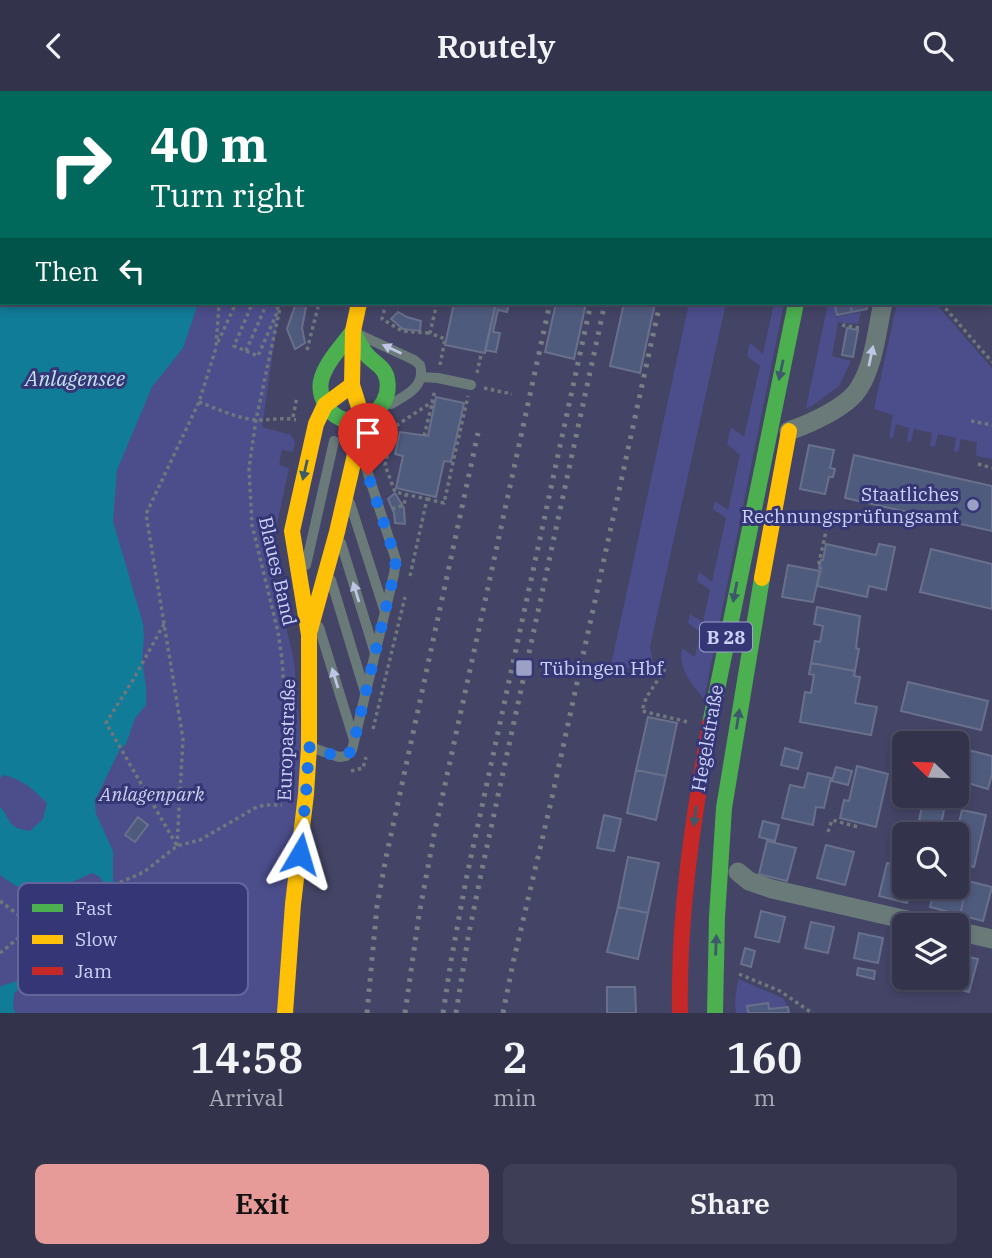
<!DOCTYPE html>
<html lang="en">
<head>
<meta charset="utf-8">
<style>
  body { margin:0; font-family:"IBM Plex Serif",serif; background:#3e3f56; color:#f1f3f6; height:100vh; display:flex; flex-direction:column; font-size:26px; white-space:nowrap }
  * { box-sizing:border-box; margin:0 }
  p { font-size:23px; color:#a9aab5 }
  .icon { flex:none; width:38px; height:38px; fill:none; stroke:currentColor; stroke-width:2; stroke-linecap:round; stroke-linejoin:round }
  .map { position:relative; height:922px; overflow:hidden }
  .panel { display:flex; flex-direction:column; background:#33334c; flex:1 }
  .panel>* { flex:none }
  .guide { position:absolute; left:0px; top:0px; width:992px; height:214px; box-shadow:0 4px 10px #0003,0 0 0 2px #4e4e64; background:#00695c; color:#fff; overflow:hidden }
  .needle { width:46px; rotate:293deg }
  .tools { position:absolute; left:892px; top:640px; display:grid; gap:14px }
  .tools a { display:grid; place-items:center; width:77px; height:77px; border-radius:10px; background:#33334c; box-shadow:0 4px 10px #0003,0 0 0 2px #4e4e64; font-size:35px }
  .pin { position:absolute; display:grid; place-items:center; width:60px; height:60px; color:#fff; margin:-72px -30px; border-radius:50% 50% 50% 0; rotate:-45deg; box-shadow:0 0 7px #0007 }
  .pin .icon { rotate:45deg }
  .me { position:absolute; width:77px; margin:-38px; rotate:7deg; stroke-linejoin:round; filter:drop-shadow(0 0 5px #0008) }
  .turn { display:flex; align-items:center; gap:24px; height:147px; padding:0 35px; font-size:32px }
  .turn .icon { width:91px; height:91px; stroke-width:2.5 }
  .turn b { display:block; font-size:49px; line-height:60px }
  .then { display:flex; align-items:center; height:66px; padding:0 35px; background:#0003; gap:14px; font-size:26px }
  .eta { display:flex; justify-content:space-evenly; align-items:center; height:119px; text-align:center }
  .eta b { font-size:42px; font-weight:600; line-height:49px }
  .primary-button { display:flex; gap:14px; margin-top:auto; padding:14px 35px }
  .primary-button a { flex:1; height:80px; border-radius:10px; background:#e69b98; color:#111; font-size:28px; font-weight:600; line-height:80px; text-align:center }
  .primary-button a+a { background:#3e3f56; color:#f1f3f6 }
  header { display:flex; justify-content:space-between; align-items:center; height:91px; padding:0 35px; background:#33334c; font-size:32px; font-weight:600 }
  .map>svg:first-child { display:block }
</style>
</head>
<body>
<header><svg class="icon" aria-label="back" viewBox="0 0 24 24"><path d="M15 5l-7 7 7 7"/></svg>Routely<svg class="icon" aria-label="search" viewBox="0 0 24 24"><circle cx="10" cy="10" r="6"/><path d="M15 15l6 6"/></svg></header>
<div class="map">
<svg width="992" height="922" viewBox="0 0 992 922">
  <rect width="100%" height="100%" fill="#446"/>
  <path fill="#4c4e8c" d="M0 0H241V2H2V212H280L262 336 291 344 295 351 293 361 282 359 279 374 289 377 270 466 276 468 274 484 294 570 306 703 285 922H0Z
    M689 212H726L650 556 653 571 659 583 611 574Z
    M774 212H784L704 608C691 592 678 578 682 557L695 566 700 541 688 532 690 523 703 531 710 499 697 490 699 481 712 491 726 427 713 418 715 410 728 419 740 364 727 353 731 336 744 346 760 275 747 265 750 252 763 263Z
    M828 212H834L836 226 861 221 858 233 838 231 832 265 851 270 839 295 812 315 806 317Z
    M897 212H935L992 277V368L976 365 977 351 961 348 958 361 954 360 956 347 938 343 935 356 930 355 932 342 914 338 911 351 907 350 909 337 896 333 893 347 889 346 893 324 874 318Z
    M738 888 783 907 788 916 769 918 747 915 748 922H736L735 910Z"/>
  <path fill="#107c98" d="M2 201V212H198L183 257 152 296 117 379 113 430 143 533 144 547 142 568 146 596V614L135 627 126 653 120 658 96 707 95 714 96 723 113 760V788L116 799 114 811 104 827 48 865 26 889 14 903 13 916 15 922H0V897L1 895 20 889 49 855 101 813C110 801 106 787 92 782 53 799 39 814 0 784V716C13 729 4 736 30 740L43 728 47 712C33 698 22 688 3 684L0 687V221Z"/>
  <path fill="#4f5b7d" stroke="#68708b" stroke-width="2" d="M296 212 306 216 302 237 305 252 295 258 287 238Z
    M454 212H496L485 262 445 254Z
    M496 212H509L507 221 498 219 493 241 500 242 496 261 485 259Z
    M556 212H586L574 268 545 261Z
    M624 212H655L640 282 610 275Z
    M834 212H850L852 221 837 224Z
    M850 212H866L867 218 852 221Z
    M398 221 407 226 421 230 420 240 403 238 391 228Z
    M847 237 858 239 853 266 842 264Z
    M436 306 464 312 451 371 444 370 436 406 396 397 403 365 395 363 400 341 428 345Z
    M809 354 834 359 830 377 835 378 833 386H829L825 403 800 398Z
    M854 364 992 395V440L845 407Z
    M395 402 404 417 405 433 395 432 394 422 388 408Z
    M826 453 876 464 879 453 895 456 886 499 869 495 867 506 817 495 821 477H819L821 469H823Z
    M931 458 992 473V518L920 501Z
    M788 474 820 480 813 511 782 506Z
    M817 516 860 525 856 557 859 558 855 580 811 572 815 550 820 551 823 535 814 533Z
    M811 572 855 580 854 585 860 586 855 612 877 616 871 644 800 631 805 601 811 602 814 584 809 583Z
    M908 591 988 610 981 639 901 620Z
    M648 626 677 632 666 685 636 679Z
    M957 656 992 665V683L988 698 957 689Z
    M785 657 802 662 798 678 781 674Z
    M857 675 888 683 876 736 840 727 844 709 849 710Z
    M836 676 852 680 848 694 832 690Z
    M636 679 666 685 656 729 627 722Z
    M808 682 831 687 824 717 816 716 813 734 782 727 790 694 804 697Z
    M923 710 945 714 940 739 918 735Z
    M962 719 986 724 974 776 957 772 956 744Z
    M604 724 621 728 614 760 597 757Z
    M138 726 148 734 135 751 125 744Z
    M763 730 779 734 775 750 759 746Z
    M767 750 796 757 787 790 759 783Z
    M826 754 854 761 845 794 817 787Z
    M628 766 659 772 648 822 618 816Z
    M887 772 905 776V796H911L907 812 879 805Z
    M957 787 968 790 960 824 930 816 935 796H957Z
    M968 790 992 796 983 830 960 824Z
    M618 816 648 822 638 868 607 861Z
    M761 820 785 826 779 851 755 846Z
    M811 831 834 836 828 862 805 857Z
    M859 842 883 847 878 872 854 867Z
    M745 857 755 860 751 876 741 873Z
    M957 863 978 868 969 901 941 894 943 887H957Z
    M858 877 875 880 874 888 857 884Z
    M607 896H635L636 922H607Z
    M768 912 769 918 788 916 789 922H748L747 915Z"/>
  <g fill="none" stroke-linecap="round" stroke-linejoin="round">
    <path stroke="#6d777c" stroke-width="3.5" stroke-dasharray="3.5 3.5" stroke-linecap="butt" d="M101 0V2
      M147 2 148 0
      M205 2V0
      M291 2 293 0
      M351 2 352 0
      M367 2 368 0
      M386 2 387 0
      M487 2V0
      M572 2 573 0
      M990 60 992 62
      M990 113 992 111
      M0 130 2 129
      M248 212 252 213 234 255 258 265 276 224 279 212
      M281 212 256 329 249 377 252 434 278 541 282 568 285 616
      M386 212 382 228 402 240 430 242
      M437 212 430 242 445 248 440 274
      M649 212 656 213
      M941 212 992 271
      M843 236 844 234 859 237
      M218 251 236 212
      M307 259 319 212
      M246 260 267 212
      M477 282 481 264
      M484 297 512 303
      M199 311C218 318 238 328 258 329 271 329 283 326 296 329
      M293 326 297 306
      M971 330 992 334
      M424 345 432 313
      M978 373 992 377
      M427 408 444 412 468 305
      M392 418 404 414 406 404
      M820 473 819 472 830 422
      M410 485 427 408 395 401 385 374 394 336 432 311 435 299
      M164 533 133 589 106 632 176 753
      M665 578 646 607 642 620 688 631
      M373 638 405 506
      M351 680 363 677 366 666
      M828 741 832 729 858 736
      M177 755 183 648 146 423 199 311 216 257 219 212
      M0 810 33 835
      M0 862 33 835 66 815 144 781 177 755 200 749 255 717 264 714H282
      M739 883 780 900 812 922"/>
    <path stroke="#6a7a79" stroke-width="10" d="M360 244 414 269 420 274C426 295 407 304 391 313
      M421 286 438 287 471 294
      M350 412 385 521
      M341 452 375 562
      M306 474 334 350
      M331 489 365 601
      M319 536 354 649
      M310 656 339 666 346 665 352 659 394 483 396 469 362 364"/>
    <path stroke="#6a7a79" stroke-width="19" d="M928 2 929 0
      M789 340C809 333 848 316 859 297 874 274 877 238 883 212
      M738 781 749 790 772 798 933 835
      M957 840 992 848"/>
    <path stroke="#4caf50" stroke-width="16" d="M860 0V2
      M353 240C357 248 361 257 367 264 374 272 385 276 387 288 394 322 348 346 327 316 322 308 319 300 321 290 325 272 342 255 353 240Z
      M710 633 796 212
      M715 922 717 826 724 717 762 487"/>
    <path stroke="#ffc107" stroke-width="16" d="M762 487 789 340
      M310 539 337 441 363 329 352 294 353 240 359 212
      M285 922 293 813 306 703 309 656V544L292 440 316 333 325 314 352 294"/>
    <path stroke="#c62828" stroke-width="16" d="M838 0V2
      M419 2 420 0
      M680 922C678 825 693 728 710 633"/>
    <path stroke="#758085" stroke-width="5" stroke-dasharray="3.5 7" stroke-linecap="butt" d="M596 2V0
      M637 2 638 0
      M651 2V0
      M706 2V0
      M367 922 377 815 386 767 478 342
      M405 922 419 824 434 744 550 212
      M443 922 451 870 466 789 591 212
      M456 922 468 847 481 783 605 212
      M503 922 513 872 551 711 660 212"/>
  </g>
  <defs><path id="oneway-solid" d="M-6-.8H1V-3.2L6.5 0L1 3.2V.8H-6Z" transform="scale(1.75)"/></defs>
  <g fill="#bec5e5">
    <use href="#oneway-solid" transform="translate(392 258) rotate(-155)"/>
    <use href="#oneway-solid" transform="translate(871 265) rotate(-78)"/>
    <use href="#oneway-solid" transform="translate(356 501) rotate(-107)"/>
    <use href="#oneway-solid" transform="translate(335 587) rotate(-107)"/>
  </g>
  <g fill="#3c5a6a">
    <use href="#oneway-solid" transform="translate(781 279) rotate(102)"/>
    <use href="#oneway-solid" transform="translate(305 379) rotate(103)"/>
    <use href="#oneway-solid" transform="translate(735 501) rotate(101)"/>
    <use href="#oneway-solid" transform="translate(738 628) rotate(-81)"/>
    <use href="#oneway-solid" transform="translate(695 725) rotate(97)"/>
    <use href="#oneway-solid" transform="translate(716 854) rotate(-88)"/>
  </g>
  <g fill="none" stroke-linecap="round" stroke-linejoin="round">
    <path stroke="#1a73e8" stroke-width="12" stroke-dasharray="0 21.6" d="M300 763 306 703 309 656 339 666 346 665 352 659 394 483 396 469 368 384"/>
  </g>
  <g fill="#9da0c5" stroke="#353675" stroke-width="2.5">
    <circle cx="973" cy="414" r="7"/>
    <rect x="515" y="568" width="18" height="18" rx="3.5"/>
  </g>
  <g text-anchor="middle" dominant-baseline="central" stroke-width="6" stroke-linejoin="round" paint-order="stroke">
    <rect fill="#353675" stroke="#9fa3d1" stroke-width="2" x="700" y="531.5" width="52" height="29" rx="5"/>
    <g font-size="18" font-weight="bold" fill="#cdd2f8">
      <text x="726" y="546">B 28</text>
    </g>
    <g font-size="19" fill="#cdd2f8" stroke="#353675" text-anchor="end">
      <text x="959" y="403">Staatliches<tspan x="959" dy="22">Rechnungsprüfungsamt</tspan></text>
      <text x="540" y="577" text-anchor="start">Tübingen Hbf</text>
    </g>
    <g font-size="19" fill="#cdd2f8" stroke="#353675">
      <text transform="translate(278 480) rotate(77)">Blaues Band</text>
      <text transform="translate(707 647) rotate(-80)">Hegelstraße</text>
      <text transform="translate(286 649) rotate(-88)">Europastraße</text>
    </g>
    <g font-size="19" font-style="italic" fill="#cdd1ee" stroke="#353675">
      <text x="152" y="703">Anlagenpark</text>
    </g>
    <g font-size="21" font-style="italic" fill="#c2e4ef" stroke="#353675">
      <text x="75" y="287">Anlagensee</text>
    </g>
  </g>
  <rect x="18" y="792" width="230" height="112" rx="10" fill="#353675" stroke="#63659c" stroke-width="2"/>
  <rect x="32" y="813" width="31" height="8" fill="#4caf50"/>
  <rect x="32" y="844" width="31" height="9" fill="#ffc107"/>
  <rect x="32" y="876" width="31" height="8" fill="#c62828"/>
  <g font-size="19" fill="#cdd2f8">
    <text x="75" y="824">Fast</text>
    <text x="75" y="855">Slow</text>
    <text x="75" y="887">Jam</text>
  </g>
</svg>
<div class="tools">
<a><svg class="needle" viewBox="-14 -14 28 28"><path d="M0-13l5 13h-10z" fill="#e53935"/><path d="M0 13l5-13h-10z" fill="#a9aab5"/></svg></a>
<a><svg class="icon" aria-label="search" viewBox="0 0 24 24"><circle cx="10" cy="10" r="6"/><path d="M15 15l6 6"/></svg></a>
<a><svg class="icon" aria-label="layers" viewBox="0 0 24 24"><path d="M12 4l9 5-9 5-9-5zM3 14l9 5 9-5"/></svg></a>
</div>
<div class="pin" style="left:368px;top:384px;background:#d93025"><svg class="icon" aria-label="arrive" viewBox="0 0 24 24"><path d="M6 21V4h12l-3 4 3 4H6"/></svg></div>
<svg class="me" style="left:300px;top:763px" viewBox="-20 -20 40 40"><path d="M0-17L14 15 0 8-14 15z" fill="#1a73e8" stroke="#fff" stroke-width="4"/></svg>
<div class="guide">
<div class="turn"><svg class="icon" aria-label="right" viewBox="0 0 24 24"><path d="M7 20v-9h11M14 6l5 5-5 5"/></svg><div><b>40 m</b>Turn right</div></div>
<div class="then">Then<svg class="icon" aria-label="left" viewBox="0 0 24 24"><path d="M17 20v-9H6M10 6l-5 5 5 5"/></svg></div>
</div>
</div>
<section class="panel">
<div class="eta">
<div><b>14:58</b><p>Arrival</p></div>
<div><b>2</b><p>min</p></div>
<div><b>160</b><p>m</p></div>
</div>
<div class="primary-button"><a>Exit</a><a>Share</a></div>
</section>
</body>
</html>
